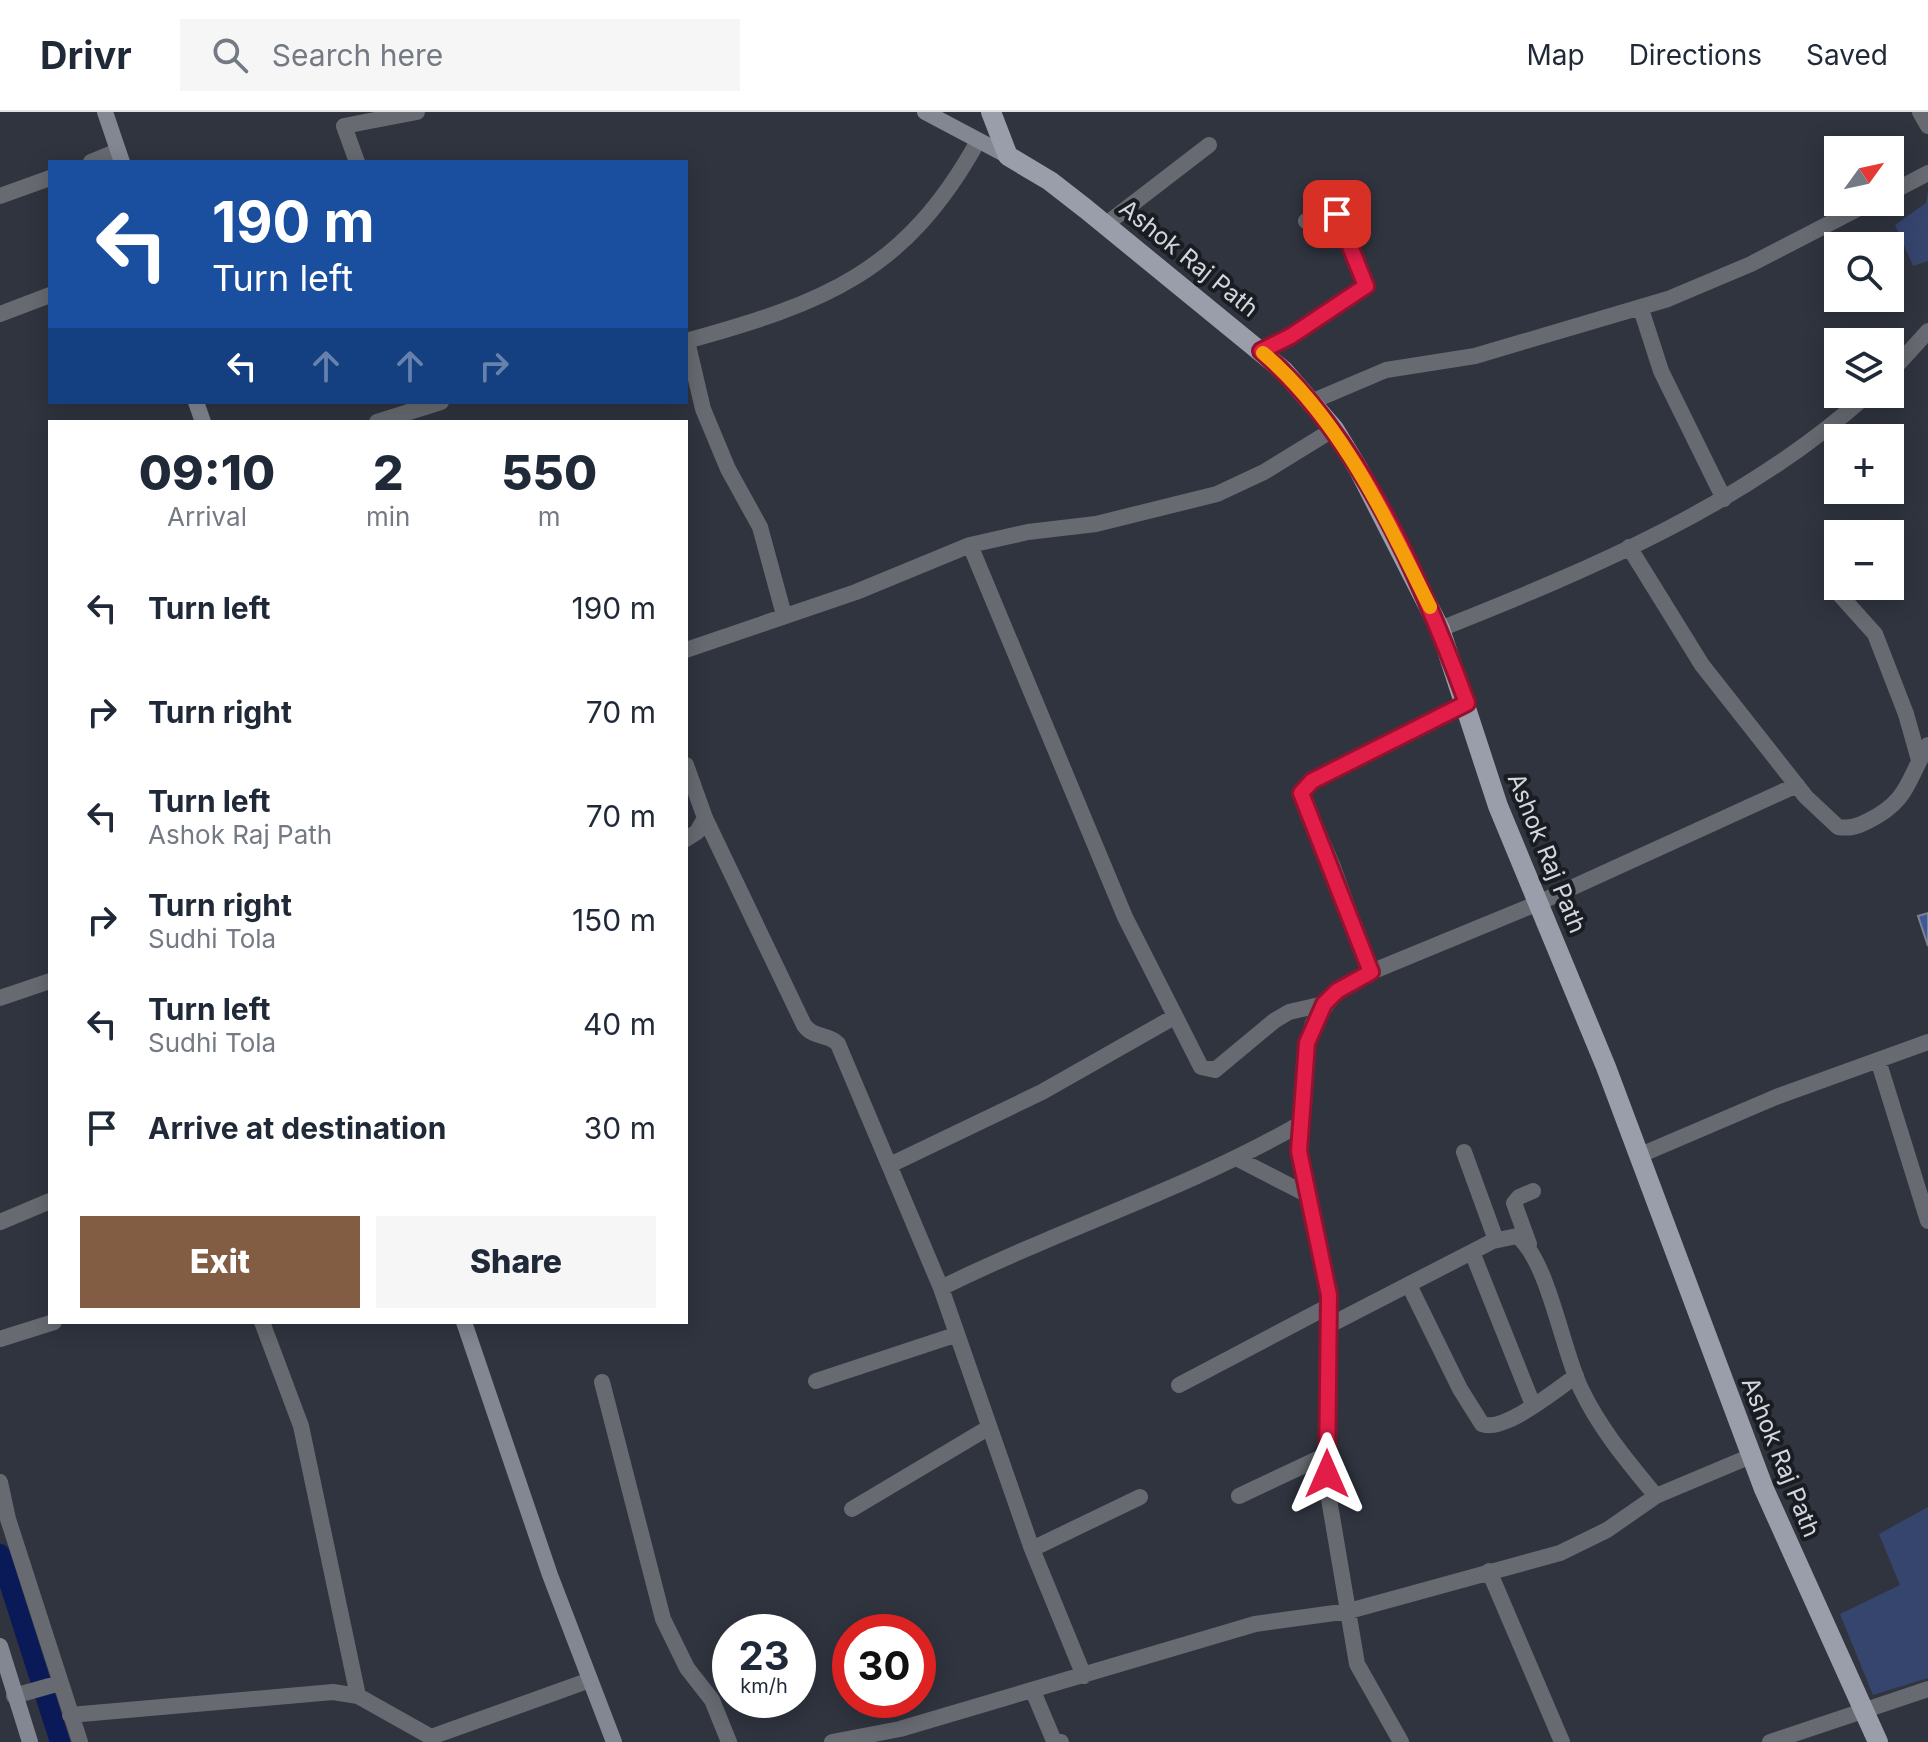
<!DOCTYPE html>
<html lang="en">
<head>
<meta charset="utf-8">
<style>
  body { margin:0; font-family:Inter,sans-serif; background:#f6f6f7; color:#1f2937; height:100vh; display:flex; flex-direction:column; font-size:30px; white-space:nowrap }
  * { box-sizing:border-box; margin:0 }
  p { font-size:26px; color:#747a83 }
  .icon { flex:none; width:44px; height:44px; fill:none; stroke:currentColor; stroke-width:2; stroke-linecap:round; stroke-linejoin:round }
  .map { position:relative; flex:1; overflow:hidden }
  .sheet { position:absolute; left:48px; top:308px; width:640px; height:904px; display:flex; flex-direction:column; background:#fff; border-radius:0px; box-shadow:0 4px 20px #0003 }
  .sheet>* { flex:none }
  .guide { position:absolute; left:48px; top:48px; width:640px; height:244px; border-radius:0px; box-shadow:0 4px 20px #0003; background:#1a4fa0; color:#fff; overflow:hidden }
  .needle { width:52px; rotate:57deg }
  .buttons { position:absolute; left:1824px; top:24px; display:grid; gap:16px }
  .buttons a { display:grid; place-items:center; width:80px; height:80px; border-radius:0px; background:#fff; box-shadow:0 4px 20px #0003; font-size:40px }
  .speed { position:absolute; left:712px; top:1502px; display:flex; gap:16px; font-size:40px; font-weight:700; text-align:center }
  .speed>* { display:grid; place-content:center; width:104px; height:104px; border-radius:50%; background:#fff; box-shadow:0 4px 20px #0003; line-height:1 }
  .speed small { font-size:20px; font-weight:400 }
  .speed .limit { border:12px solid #d22; background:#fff; color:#111 }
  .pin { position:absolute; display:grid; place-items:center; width:68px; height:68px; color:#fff; margin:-34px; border-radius:16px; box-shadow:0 4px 12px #0006 }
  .me { position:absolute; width:88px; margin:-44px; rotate:0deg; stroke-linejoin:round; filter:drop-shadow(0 0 6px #0008) }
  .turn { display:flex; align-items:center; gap:28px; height:168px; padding:0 32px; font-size:36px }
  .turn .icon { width:104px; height:104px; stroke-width:2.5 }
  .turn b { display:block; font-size:56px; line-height:68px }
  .lanes { display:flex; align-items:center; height:76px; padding:0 32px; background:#0003; justify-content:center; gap:40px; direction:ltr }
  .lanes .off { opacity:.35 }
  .eta { display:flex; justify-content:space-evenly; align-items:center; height:136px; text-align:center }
  .eta b { font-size:48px; font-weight:800; line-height:56px }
  .primary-button { display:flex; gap:16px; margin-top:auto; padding:16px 32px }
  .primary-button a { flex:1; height:92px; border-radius:0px; background:#825d43; color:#fff; font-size:32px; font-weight:800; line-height:92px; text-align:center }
  .primary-button a+a { background:#f6f6f7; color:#1f2937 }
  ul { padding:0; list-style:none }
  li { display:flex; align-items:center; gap:24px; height:104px; padding:0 32px }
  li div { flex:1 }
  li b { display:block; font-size:30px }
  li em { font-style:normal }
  header { display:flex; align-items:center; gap:48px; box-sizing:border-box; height:112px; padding:0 40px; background:#fff; border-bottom:2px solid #e0e1e3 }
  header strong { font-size:38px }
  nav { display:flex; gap:44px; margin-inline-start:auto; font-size:28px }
  .search { width:560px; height:72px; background:#f6f6f7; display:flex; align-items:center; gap:20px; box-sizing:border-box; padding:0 28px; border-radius:0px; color:#747a83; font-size:30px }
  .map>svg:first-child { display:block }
</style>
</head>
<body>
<header>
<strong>Drivr</strong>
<div class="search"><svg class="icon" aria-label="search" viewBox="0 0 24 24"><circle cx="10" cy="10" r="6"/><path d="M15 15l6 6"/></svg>Search here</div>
<nav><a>Map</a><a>Directions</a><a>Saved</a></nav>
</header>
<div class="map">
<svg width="1928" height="1630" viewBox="0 0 1928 1630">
  <rect width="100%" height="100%" fill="#2f343f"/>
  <path fill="#36456e" d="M1928 79V149L1913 154 1895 113 1926 91Z
    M1928 1395V1566L1873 1583 1840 1502 1900 1473 1879 1422Z"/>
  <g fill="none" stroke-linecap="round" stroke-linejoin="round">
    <path stroke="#0a1957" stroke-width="20" d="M0 1442 60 1630"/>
  </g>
  <path fill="#40599d" stroke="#7d8390" stroke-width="2" d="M1928 801V834L1918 804Z"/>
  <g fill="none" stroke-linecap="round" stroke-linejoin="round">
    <path stroke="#676a70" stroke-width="16" d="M1920 0 1928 14
      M91 50 118 39
      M357 50 344 14 417 0
      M1890 81 1928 61
      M0 84 50 66
      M1105 113 1209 33
      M1641 197 1661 259 1724 387
      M0 202 50 183
      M686 229C824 191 905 161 978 29
      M687 229 703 297 728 357 760 415 784 503
      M1261 239 1291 224 1366 174 1337 102 1306 109
      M1890 261 1928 219
      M1313 289 1386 258 1475 244 1668 187 1751 152 1871 90
      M377 310 441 290
      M970 433 1125 805 1201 955 1215 958 1274 909 1289 900 1324 892
      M1629 435 1702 553 1806 685 1838 715C1850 717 1858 714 1868 709 1909 689 1907 668 1928 633
      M1840 483 1875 522 1906 602 1919 648
      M1440 517C1591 457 1746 392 1868 282
      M686 538 856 480 970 433 1028 420 1096 412 1217 382 1264 360 1334 317
      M686 653 705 706 697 720 686 727
      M705 706 804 913C814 927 828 921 838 932L941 1176C1059 1117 1185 1078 1300 1012
      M1371 860 1333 755 1301 681 1312 669 1467 591
      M0 886 50 869
      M1878 948 1928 1109
      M1464 1040 1496 1128
      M1638 1044 1776 985 1928 930
      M1238 1047 1306 1082
      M890 1053 1042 980 1174 905
      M0 1110 50 1089
      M1529 1132 1514 1091 1519 1085 1533 1079
      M1472 1140 1533 1293
      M1409 1173 1460 1277 1482 1312C1504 1321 1557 1277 1576 1264
      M941 1176 1032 1437 1084 1564
      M262 1210 301 1314 358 1584
      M1330 1213 1493 1129 1517 1124C1548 1148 1562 1237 1581 1277 1600 1317 1628 1350 1656 1384
      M0 1227 54 1210
      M816 1269 955 1223
      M602 1270 663 1507 687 1556 712 1588 729 1630
      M1179 1273 1329 1194
      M0 1370 8 1407 80 1630
      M1239 1384 1326 1343
      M852 1397 988 1316
      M1032 1437 1140 1385
      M1489 1459 1562 1630
      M1033 1579 1054 1629 1061 1630
      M14 1584 60 1571
      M70 1603 333 1580 358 1584 431 1625 590 1568
      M832 1630 900 1617 1255 1512 1349 1499 1560 1441 1607 1418 1656 1384 1751 1344
      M1401 1630 1357 1552 1328 1381 1329 1183 1299 1039 1307 931 1313 911 1337 879 1371 860 1536 792 1797 673
      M1770 1630 1928 1577"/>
    <path stroke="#838791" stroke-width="16" d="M105 0 122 50
      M925 0 1008 44
      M196 290 203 310
      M464 1210 550 1463 614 1630
      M0 1534 30 1630"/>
    <path stroke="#999eaa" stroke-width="20" d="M991 0 1008 44 1050 69 1086 97 1284 259 1334 317 1359 358 1440 517 1498 694 1606 955 1764 1377 1878 1630"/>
  </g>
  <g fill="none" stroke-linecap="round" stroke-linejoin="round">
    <defs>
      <path id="route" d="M1327 1362 1329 1183 1299 1039 1307 931 1324 892 1337 879 1371 860 1301 681 1312 669 1467 591C1422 469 1360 325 1261 239L1291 224 1366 174 1337 102"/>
    </defs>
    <use href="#route" stroke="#92132f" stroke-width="20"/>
    <use href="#route" stroke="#e11d48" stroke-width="14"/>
    <path stroke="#f59e0b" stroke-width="14" d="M1263 241C1342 309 1384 403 1430 495"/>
  </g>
  <g text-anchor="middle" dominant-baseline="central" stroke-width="8" stroke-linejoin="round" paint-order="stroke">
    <g font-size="24" fill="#d3d6de" stroke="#191c21">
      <text transform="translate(1189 146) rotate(39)">Ashok Raj Path</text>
      <text transform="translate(1547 741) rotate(68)">Ashok Raj Path</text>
      <text transform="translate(1781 1345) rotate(68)">Ashok Raj Path</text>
    </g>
  </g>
</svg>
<div class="buttons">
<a><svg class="needle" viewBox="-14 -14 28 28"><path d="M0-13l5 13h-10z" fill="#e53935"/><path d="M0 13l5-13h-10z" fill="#747a83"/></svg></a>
<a><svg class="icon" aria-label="search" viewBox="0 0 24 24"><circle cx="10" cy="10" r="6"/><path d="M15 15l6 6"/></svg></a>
<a><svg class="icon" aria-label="layers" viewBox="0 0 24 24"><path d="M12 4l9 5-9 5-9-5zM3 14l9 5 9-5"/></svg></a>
<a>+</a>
<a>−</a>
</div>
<div class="speed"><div>23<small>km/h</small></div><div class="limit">30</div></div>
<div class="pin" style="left:1337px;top:102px;background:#d93025"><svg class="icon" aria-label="arrive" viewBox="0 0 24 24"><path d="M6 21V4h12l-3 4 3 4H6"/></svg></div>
<svg class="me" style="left:1327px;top:1362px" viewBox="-20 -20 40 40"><path d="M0-17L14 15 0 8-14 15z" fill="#e11d48" stroke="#fff" stroke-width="4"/></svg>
<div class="guide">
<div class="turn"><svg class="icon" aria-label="left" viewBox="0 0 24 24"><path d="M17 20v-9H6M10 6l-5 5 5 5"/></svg><div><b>190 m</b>Turn left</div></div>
<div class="lanes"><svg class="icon" aria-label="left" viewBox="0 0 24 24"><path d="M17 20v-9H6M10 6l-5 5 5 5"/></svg><svg class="icon off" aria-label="ahead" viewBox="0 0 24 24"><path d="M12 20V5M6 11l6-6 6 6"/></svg><svg class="icon off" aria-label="ahead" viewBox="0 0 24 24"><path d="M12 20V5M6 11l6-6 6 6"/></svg><svg class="icon off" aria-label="right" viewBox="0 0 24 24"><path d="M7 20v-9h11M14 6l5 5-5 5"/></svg></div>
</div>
<section class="sheet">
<div class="eta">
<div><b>09:10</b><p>Arrival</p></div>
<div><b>2</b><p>min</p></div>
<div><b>550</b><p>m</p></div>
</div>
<ul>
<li><svg class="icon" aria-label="left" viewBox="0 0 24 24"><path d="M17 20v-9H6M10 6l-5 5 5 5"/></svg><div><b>Turn left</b></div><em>190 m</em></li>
<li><svg class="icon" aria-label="right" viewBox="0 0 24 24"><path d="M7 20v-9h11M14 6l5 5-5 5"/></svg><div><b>Turn right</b></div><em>70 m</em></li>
<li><svg class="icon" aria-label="left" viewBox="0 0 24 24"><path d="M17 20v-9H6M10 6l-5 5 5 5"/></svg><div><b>Turn left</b><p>Ashok Raj Path</p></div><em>70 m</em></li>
<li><svg class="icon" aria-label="right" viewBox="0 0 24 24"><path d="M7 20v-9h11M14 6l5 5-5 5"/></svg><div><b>Turn right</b><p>Sudhi Tola</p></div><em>150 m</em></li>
<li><svg class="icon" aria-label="left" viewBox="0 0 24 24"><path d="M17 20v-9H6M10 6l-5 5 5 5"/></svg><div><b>Turn left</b><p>Sudhi Tola</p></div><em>40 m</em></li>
<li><svg class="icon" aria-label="arrive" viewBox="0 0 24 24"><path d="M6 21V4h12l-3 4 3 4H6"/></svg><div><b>Arrive at destination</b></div><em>30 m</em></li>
</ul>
<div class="primary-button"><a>Exit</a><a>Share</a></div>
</section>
</div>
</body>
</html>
